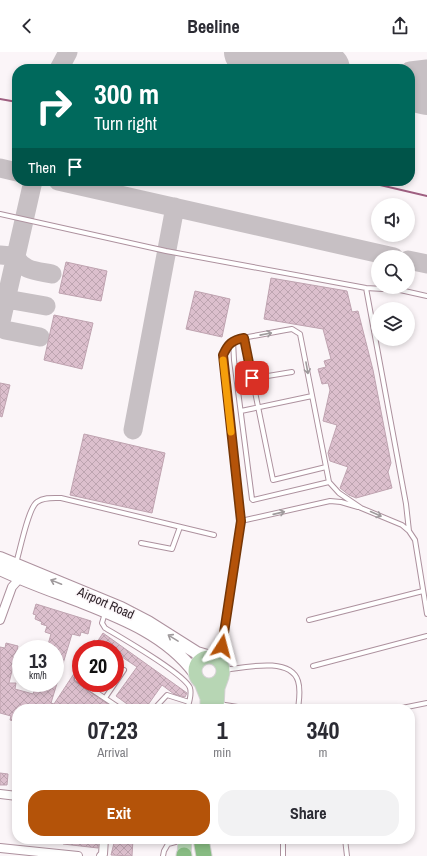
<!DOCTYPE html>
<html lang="en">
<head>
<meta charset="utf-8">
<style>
  body { margin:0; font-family:"Archivo Narrow",sans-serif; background:#f2f2f3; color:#2b2b33; height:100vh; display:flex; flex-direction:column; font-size:15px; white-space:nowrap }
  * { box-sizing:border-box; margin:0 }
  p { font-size:13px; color:#7c7c81 }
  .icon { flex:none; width:22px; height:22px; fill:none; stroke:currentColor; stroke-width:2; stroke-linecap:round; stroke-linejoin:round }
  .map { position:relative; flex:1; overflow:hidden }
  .side { position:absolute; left:12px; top:652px; width:403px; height:140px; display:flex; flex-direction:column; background:#fff; border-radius:16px; box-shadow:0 2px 6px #0003 }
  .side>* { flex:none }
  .banner { position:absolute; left:12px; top:12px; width:403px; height:122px; border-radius:16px; box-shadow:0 2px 6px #0003; background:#00695c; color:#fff; overflow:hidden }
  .controls { position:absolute; left:371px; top:146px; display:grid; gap:8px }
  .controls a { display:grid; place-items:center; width:44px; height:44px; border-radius:50%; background:#fff; box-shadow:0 2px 6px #0003; font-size:20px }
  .speed { position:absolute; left:12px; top:588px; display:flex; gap:8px; font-size:20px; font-weight:700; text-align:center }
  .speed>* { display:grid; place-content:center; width:52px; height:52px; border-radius:50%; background:#fff; box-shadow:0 2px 6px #0003; line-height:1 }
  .speed small { font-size:10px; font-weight:400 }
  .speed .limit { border:6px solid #d22; background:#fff; color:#111 }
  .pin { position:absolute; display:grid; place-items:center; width:34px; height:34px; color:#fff; margin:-17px; border-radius:8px; box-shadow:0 2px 6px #0006 }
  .me { position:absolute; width:44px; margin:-22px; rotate:9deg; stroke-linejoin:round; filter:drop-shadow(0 0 3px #0008) }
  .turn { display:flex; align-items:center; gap:14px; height:84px; padding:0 16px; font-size:18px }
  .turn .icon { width:52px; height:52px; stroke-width:2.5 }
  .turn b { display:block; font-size:28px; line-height:34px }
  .then { display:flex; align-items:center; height:38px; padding:0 16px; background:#0003; gap:8px; font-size:15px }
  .eta { display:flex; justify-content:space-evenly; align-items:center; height:68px; text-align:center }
  .eta b { font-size:24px; font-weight:800; line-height:28px }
  .cta { display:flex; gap:8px; margin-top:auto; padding:8px 16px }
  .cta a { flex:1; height:46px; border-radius:16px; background:#b45309; color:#fff; font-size:16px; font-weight:800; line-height:46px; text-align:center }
  .cta a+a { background:#f2f2f3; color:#2b2b33 }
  header { display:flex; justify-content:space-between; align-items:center; height:52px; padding:0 16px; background:#fff; font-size:18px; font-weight:800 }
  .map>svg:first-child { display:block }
</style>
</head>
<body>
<header><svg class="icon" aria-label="back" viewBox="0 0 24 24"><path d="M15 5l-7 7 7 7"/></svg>Beeline<svg class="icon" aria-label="share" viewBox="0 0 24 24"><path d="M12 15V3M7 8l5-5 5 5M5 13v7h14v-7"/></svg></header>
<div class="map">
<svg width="427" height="804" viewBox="0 0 427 804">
  <defs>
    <pattern id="building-cross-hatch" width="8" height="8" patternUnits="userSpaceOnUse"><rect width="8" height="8" fill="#dcbfcd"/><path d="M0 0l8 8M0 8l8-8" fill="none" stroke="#bda4b0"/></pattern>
  </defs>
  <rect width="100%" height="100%" fill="#fbf5f8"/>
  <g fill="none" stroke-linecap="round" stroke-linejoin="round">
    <path stroke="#9f5f81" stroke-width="2" d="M0 47 17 50
      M363 129 427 144"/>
    <path stroke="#c7c0c4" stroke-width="19" d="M59 17 68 0
      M410 19 427 17
      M0 116 17 120
      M58 129 394 205
      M0 203 12 204 16 203
      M16 205C22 219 38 219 52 222
      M408 208 427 212
      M7 242 12 248 46 254
      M0 272 5 278 40 285
      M0 274 33 129
      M133 378 175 155"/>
    <path stroke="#c7c0c4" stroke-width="48" d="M248 0 326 17
      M410 35 427 39"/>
  </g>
  <path fill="url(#building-cross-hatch)" stroke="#bfa3b0" d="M66 210 107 219 101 249 59 241Z
    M271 226 347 239 352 260 358 259 373 318 391 411 388 420 392 436 356 446 349 443 340 436 348 415 330 409 328 401 337 373 323 369 330 338 328 331 322 332 318 317 326 315 324 309 331 307 323 277 264 267Z
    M195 239 230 247 222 285 186 277Z
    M54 263 93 271 82 317 44 308Z
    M0 331 10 333 2 365 0 364Z
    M84 382 165 401 152 461 70 443Z
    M36 552 91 569 88 582 81 580 80 584 72 582 51 651 54 652 77 617 74 616 81 606V626L78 624H75L74 626V629L115 657H17V670L10 668 11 664 0 661V595L5 596 6 591 18 594 9 631H16L15 637 33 642 37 631H55V597L47 596 51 582 45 580 47 574 41 572 42 570 35 567 36 563 33 562Z
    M103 581 187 641 185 645 174 642 162 633 145 657H134L116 644 137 615 122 605 115 615V597H111L103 591 99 597H87L94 588 97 590Z
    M0 721 8 722 7 733H0Z
    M64 787H98V796L63 792Z
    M115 787H133L132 804 111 803Z"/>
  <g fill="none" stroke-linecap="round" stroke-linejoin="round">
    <defs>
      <path id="lane" d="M0 162 166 199 366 236 400 238 427 244
        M366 236 406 452 409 479
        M244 286 273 428 326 415
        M233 289 234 308 252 447 253 448 329 430
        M237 329 292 320
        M241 359 312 344
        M241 469 330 449 341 450 358 455
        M141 491 172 497 180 475
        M16 511C20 499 28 456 37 450 44 445 53 446 61 446L214 483
        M105 561 102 571 105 576C120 585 185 622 190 636 192 643 189 651 187 657
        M309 568 423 539
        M220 610 241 469 223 303C226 296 229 291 237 287L286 278 292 277 300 282 329 430 339 441 361 456 402 473 409 479 415 488 427 562
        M313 614 427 584
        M223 618C243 616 290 604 298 629 301 638 299 648 298 657
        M77 627 81 630
        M82 631 121 657
        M105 646 124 618
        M219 652 250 657
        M154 657 167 643 189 650
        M397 657 427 651
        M345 787 347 804
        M163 804 164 799 168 792 183 788
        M283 804V787"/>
      <path id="street" d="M0 568 12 535 20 526
        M0 742 17 744
        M0 796 78 804
        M101 804 103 802 104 787"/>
      <path id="secondary" d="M0 506 121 556 148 570 197 601 207 604
        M0 517C25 529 51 538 77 548 120 565 166 582 195 621"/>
      <path id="primary" d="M195 619a14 14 0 1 1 28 0a14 14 0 1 1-28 0Z
        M201 631 207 646V657
        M217 657 218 636 222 625
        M184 804 185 787"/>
      <path id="highway" d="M201 787 204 804
        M184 803V804"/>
    </defs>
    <use href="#lane" stroke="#ad919e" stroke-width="6"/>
    <use href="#street" stroke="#ad919e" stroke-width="10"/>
    <use href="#secondary" stroke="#ad919e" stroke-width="14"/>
    <use href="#primary" stroke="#d4d2d3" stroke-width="15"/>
    <use href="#highway" stroke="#d4d2d3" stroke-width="17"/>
    <use href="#lane" stroke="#fff" stroke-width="4"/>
    <use href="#street" stroke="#fff" stroke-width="8"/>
    <use href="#secondary" stroke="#fff" stroke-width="12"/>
    <use href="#primary" stroke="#b7d6b4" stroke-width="13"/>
    <use href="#highway" stroke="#87bb82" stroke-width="15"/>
  </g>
  <defs><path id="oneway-shaft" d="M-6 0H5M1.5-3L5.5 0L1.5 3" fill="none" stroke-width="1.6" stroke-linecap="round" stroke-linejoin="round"/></defs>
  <g stroke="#9f9a9c">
    <use href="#oneway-shaft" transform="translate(266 282) rotate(-11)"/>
    <use href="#oneway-shaft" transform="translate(307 316) rotate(80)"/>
    <use href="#oneway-shaft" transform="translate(279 461) rotate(-13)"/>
    <use href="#oneway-shaft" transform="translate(376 462) rotate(24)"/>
    <use href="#oneway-shaft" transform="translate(56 530) rotate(-158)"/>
    <use href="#oneway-shaft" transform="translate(173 586) rotate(-148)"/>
  </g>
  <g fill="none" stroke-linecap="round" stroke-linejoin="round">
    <defs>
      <path id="route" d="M222 594 241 469 223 303C228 292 232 288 244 286L252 326"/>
    </defs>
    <use href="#route" stroke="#753606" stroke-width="10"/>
    <use href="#route" stroke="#b45309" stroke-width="7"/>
    <path stroke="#f59e0b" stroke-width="7" d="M223 308 231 380"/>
  </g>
  <g text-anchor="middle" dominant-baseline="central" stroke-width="3" stroke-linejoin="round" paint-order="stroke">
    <g font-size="13" fill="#291e24" stroke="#fbf5f8">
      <text transform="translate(106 551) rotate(24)">Airport Road</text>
    </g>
  </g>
</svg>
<div class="controls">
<a><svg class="icon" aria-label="sound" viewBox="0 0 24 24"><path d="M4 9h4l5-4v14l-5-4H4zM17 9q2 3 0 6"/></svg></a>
<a><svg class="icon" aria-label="search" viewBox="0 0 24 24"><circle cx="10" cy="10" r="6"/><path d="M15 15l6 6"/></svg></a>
<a><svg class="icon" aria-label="layers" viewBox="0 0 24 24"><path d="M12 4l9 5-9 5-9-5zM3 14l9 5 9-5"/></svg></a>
</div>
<div class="speed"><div>13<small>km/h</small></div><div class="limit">20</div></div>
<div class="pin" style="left:252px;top:326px;background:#d93025"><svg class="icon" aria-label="arrive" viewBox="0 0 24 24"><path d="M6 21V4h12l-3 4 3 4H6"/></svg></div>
<svg class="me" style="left:222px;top:594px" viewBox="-20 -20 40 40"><path d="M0-17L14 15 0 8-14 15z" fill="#b45309" stroke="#fff" stroke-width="4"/></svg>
<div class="banner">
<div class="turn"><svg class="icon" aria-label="right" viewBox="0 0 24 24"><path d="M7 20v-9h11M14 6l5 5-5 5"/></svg><div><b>300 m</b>Turn right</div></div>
<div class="then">Then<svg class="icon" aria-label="arrive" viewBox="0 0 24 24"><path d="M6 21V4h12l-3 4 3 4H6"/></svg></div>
</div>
<section class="side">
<div class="eta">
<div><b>07:23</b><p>Arrival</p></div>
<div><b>1</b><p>min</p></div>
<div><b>340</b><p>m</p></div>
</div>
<div class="cta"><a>Exit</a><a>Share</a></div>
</section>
</div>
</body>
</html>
